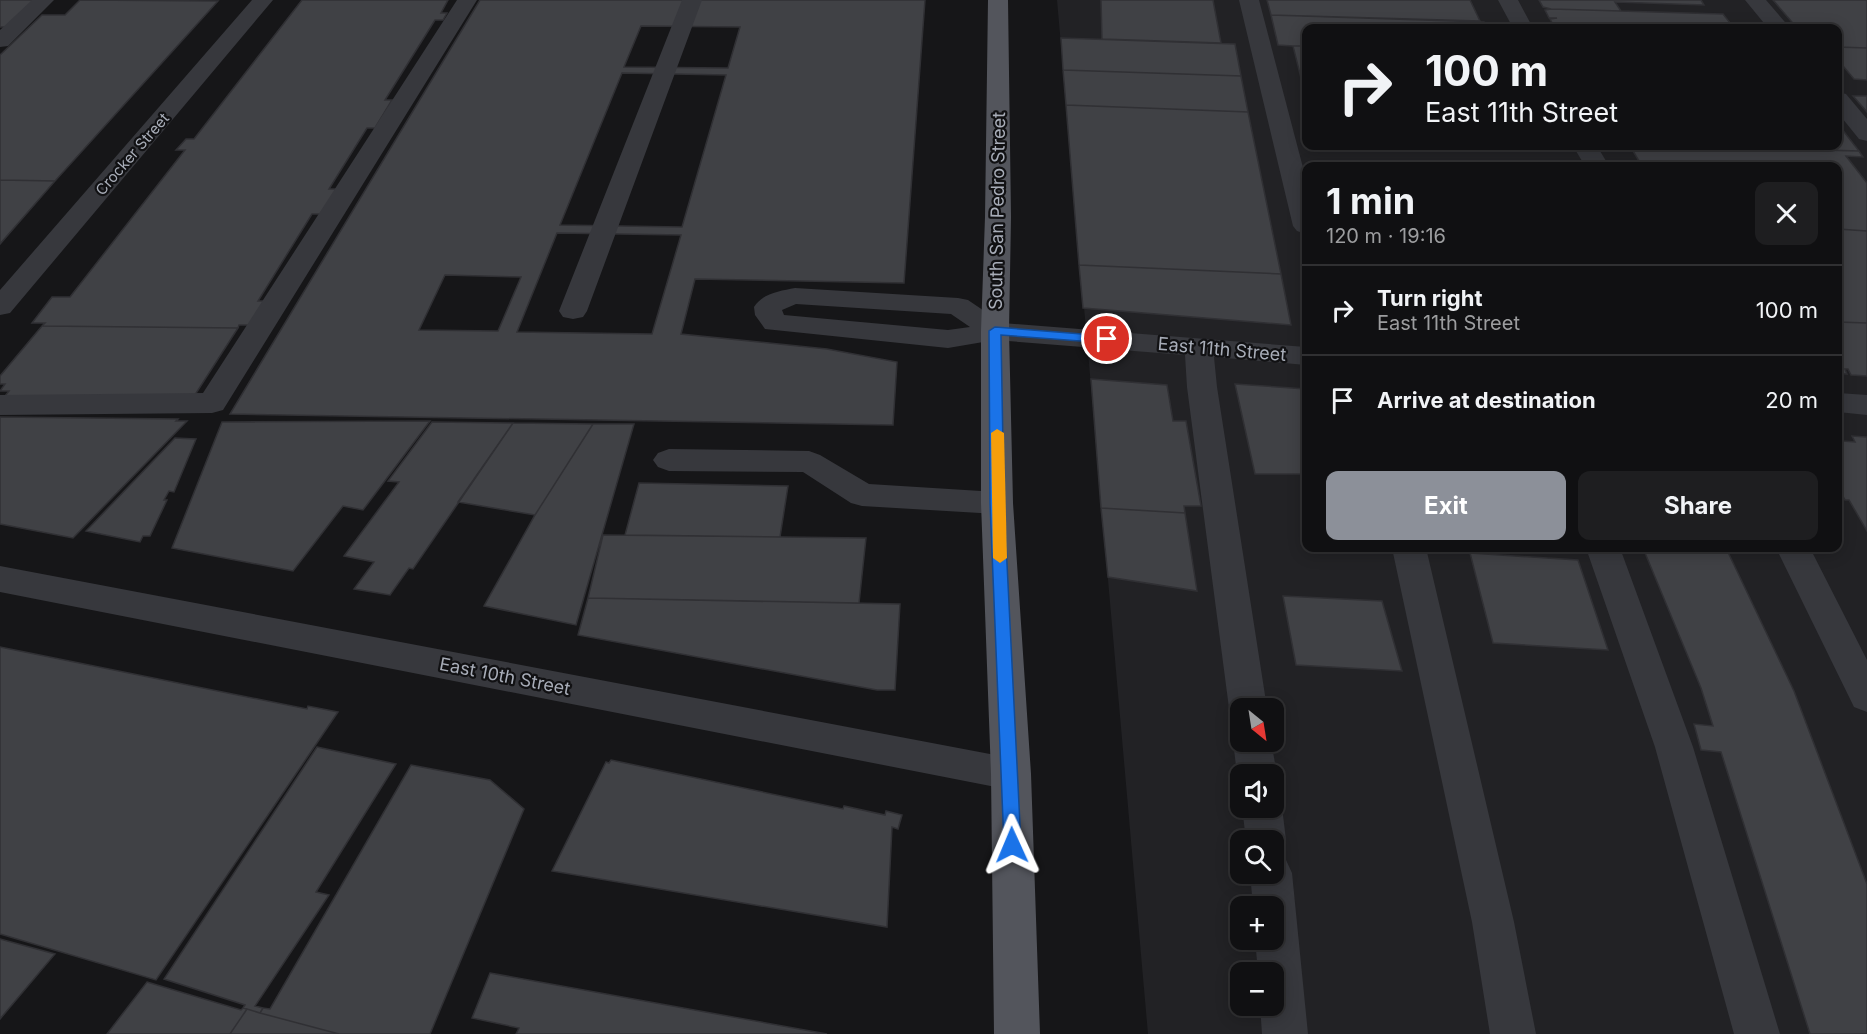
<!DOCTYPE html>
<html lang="en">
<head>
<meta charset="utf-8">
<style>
  body { margin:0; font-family:Inter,sans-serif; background:#1e1e20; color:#f1f3f6; height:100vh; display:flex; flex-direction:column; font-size:22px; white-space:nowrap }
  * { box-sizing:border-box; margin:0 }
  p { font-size:20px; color:#9c9d9f }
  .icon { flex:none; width:33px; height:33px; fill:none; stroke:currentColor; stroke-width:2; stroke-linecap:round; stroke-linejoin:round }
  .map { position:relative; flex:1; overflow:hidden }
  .panel { position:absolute; left:1302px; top:162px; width:540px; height:390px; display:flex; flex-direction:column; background:#101012; border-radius:12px; box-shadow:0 3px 15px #0003,0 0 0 2px #303032 }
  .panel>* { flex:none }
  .hud { position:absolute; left:1302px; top:24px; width:540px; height:126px; border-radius:12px; box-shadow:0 3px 15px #0003,0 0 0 2px #303032; background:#101012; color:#f1f3f6; overflow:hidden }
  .needle { width:39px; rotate:150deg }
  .tools { position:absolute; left:1230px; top:698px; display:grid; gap:12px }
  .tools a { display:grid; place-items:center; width:54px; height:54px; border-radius:12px; background:#101012; box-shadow:0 3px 15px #0003,0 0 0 2px #303032; font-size:30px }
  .pin { position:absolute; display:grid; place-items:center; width:51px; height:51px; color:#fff; margin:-26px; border:3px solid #fff; border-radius:50%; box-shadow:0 2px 6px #0007 }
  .me { position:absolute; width:66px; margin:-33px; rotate:359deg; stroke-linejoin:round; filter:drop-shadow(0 0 4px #0008) }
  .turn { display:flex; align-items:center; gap:21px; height:126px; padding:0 24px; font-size:27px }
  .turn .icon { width:78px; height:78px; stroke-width:2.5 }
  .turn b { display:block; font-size:42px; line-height:51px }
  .round { display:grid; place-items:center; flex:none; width:63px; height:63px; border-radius:12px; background:#1e1e20 }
  .summary { display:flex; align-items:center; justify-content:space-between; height:102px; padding:0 24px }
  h1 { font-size:36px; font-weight:700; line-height:45px }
  .cta { display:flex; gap:12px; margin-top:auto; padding:12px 24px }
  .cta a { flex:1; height:69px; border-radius:12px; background:#8c9099; color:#fff; font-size:24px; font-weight:700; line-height:69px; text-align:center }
  .cta a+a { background:#1e1e20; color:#f1f3f6 }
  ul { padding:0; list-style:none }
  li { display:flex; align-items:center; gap:18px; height:90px; padding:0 24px; border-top:2px solid #303032 }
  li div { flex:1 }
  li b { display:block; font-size:22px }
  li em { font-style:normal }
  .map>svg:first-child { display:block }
</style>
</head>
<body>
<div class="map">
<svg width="1867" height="1034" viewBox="0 0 1867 1034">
  <rect width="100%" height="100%" fill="#161618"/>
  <path fill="#222225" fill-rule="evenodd" d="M1057 0H1867V1034H1148ZM1306 28H1838V146H1306ZM1306 166H1838V548H1306ZM1240 708H1274V741H1240ZM1240 774H1274V807H1240ZM1240 840H1274V873H1240ZM1240 906H1274V939H1240ZM1240 972H1274V1005H1240Z"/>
  <path fill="#404145" stroke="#303034" stroke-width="1.5" fill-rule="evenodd" d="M0 0H39L10 27H0Z
    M80 0 218 1 55 181 0 180V55L42 15H65Z
    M302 0H448L441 13H447L443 20H435L385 100H392L375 128H367L329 189H337L322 214H312L258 301H267L253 325H239L238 328 42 326 45 323H32L52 297H70L185 150H176L186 139H194Z
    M480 0H925L904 283 695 279 681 334 827 349 897 362 893 425 230 414ZM641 26 740 27 728 68 624 67ZM622 73 726 75 682 227 560 225ZM557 233 681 235 652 334 517 332ZM445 275 521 277 498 331 419 330Z
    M1101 0H1213L1221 43 1102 39Z
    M1267 0H1470L1480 21 1271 15Z
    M1539 0H1701L1704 5 1615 2 1621 11 1551 9 1543 7Z
    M1773 0H1867V48L1838 47V28H1797Z
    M1551 9 1723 14 1734 28H1555L1550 19 1557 18H1549L1545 10Z
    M1271 15 1484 22 1487 28H1306V46H1293L1278 45Z
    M1061 38 1235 44 1241 76 1063 70Z
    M1293 46H1306V98Z
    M1838 47 1867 48V80L1854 79 1838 60Z
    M1063 70 1241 76 1248 112 1066 105Z
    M1853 96H1867V112Z
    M1066 105 1248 112 1281 274 1079 265Z
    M1838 124 1859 151 1689 146H1838Z
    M1323 146H1429L1431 149Z
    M1630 146 1859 151 1863 157 1846 156 1867 183V231L1838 229V166H1642Z
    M0 180 55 181 0 244Z
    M1838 229 1867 231V323L1838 322Z
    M1079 265 1281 274 1291 325 1083 308Z
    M1838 322 1867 323V376L1851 375 1848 369H1845L1847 374 1838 373Z
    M42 326 238 328 193 398 5 396 9 391H0L5 384H0V376Z
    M1091 379 1167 385 1173 421H1186L1201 506H1184L1185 513 1101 508Z
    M1235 384 1306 389V474H1255Z
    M0 417 178 419 176 421H187L73 538 0 524Z
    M430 421 363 510 343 506 293 571 172 548 222 422Z
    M432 422 513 423 413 569 409 568 390 595 354 589 374 562 344 556 399 482 388 481Z
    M513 423 593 424 535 515 458 502Z
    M593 424H634L576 625 484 606 535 515Z
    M1838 434 1840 435 1843 441 1855 442 1852 436 1867 437V531L1849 500H1845L1838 488Z
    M175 438 196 439 174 492 169 491 164 500H167L150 536H143L140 542 86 531Z
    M639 483 788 486 780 537 625 535Z
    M1101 508 1185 513 1197 591 1108 577Z
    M603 535 866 538 859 603 588 598Z
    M1643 548H1726L1794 691 1867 884V1034H1810L1721 752 1701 750 1694 724 1713 726 1701 688Z
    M1470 553 1578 560 1608 650 1493 643Z
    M1283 596 1382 601 1402 671 1296 665Z
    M588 598 900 604 895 690H877L578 635Z
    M0 647 307 709 308 706 338 712 156 980 0 934Z
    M317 747 396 764 316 892 329 895 255 1006 263 1008 260 1013 247 1009 243 1008 245 1005 164 979Z
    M611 760 843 809 844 806 885 815 886 811 902 815 898 829 892 827 887 927 552 871 606 762 609 763Z
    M411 765 490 780 524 809 430 1034H339L260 1013 263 1008 270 1009Z
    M0 939 55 954 0 1019Z
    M490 973 827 1034H516L519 1028 472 1018Z
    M147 982 241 1010 243 1008 247 1009 230 1034H107Z
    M247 1009 260 1013 339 1034H230Z"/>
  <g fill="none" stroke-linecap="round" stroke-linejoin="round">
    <path fill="#37383d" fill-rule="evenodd" d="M32 0H54L8 46 0 47V30Z
      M252 0H273L10 313 0 315V290Z
      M457 0H477L223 410 212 413 0 415V395L203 393Z
      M682 0H702L587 311 583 317 573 319 563 317 559 311Z
      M1239 0H1259L1306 179V234L1297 231 1293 226Z
      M1498 0H1518L1533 28H1513Z
      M1745 0H1766L1790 28H1768Z
      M1838 92 1846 94 1867 119V141L1859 139 1838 113Z
      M1573 146H1597L1609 166H1585Z
      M795 288 958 298 968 300 1002 323 1306 347V365L1214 357 1217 387 1267 708H1240V720L1235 719 1229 708 1187 387 1185 355 995 340 948 348 765 329 755 315 754 307C763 293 780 291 795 288ZM796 304 951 314 970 327 948 330 784 315 782 310Z
      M1838 393 1867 395V415L1838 412Z
      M669 449 809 451 820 455 869 484 997 492 1009 495 1013 503 1009 511 997 514 862 506 851 503 803 472 669 471 658 467 653 460 658 453Z
      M1392 548H1426L1514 922 1536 1034H1490L1472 922Z
      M1586 548H1620L1693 747 1780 1034H1734L1655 747Z
      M1776 548H1810L1867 660V712L1854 707Z
      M0 566 1011 758 1025 763 1031 774 1025 785 1011 790 0 592Z
      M1240 729V741H1271L1277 774 1274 780V774H1240V780L1237 774 1233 741Z
      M1274 794 1282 807 1286 840 1280 852 1274 855V840H1246L1242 807H1274Z
      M1274 856 1286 860 1292 873 1308 1034H1262L1260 1005H1274V972H1258L1255 939H1274V906H1253L1250 873H1274Z"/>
    <path fill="#53555c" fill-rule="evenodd" d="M988 0H1008L1011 217 1009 331 1013 503 1031 774 1040 1034H994L991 774 981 503V331L985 217Z"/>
  </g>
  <path fill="#1a73e8" stroke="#114b97" stroke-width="1.5" d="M995 327 1107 336 1112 339 1107 343 1001 335 1004 503 1021 845 1018 850 1012 852 1006 850 1004 845 990 503 989 331Z"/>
  <path fill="#f59e0b" d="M997 429 1004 433 1007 558 1000 563 993 558 991 433Z"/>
  <g text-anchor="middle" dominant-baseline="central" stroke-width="4.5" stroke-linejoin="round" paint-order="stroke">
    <g font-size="15" fill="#a8adb8" stroke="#111113">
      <text transform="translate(132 154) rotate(-49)">Crocker Street</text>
    </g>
    <g font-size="18" fill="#a8adb8" stroke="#111113">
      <text transform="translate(997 211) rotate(-89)">South San Pedro Street</text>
      <text transform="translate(1222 349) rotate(5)">East 11th Street</text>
      <text transform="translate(505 676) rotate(11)">East 10th Street</text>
    </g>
  </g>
</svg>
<div class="tools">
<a><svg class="needle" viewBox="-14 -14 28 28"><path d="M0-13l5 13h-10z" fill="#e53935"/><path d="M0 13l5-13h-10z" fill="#9c9d9f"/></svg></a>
<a><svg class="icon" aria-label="sound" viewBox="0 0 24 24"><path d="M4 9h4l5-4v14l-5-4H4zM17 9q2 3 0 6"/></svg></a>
<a><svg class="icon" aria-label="search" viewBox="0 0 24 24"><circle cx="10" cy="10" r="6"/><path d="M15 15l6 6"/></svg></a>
<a>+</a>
<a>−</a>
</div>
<div class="pin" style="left:1107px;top:339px;background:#d93025"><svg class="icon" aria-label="arrive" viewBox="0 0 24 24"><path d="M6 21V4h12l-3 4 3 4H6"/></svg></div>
<svg class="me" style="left:1012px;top:845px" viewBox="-20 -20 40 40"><path d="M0-17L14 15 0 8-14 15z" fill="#1a73e8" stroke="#fff" stroke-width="4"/></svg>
<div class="hud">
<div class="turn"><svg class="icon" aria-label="right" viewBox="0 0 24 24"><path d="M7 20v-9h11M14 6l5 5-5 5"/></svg><div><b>100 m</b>East 11th Street</div></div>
</div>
<section class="panel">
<div class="summary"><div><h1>1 min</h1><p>120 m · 19:16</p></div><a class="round"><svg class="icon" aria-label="close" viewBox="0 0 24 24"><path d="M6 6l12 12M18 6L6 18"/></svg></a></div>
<ul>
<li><svg class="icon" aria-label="right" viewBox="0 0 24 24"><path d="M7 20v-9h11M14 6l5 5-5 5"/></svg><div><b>Turn right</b><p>East 11th Street</p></div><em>100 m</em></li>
<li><svg class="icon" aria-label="arrive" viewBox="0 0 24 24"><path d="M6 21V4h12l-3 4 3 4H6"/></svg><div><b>Arrive at destination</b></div><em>20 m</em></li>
</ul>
<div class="cta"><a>Exit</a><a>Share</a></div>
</section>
</div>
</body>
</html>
